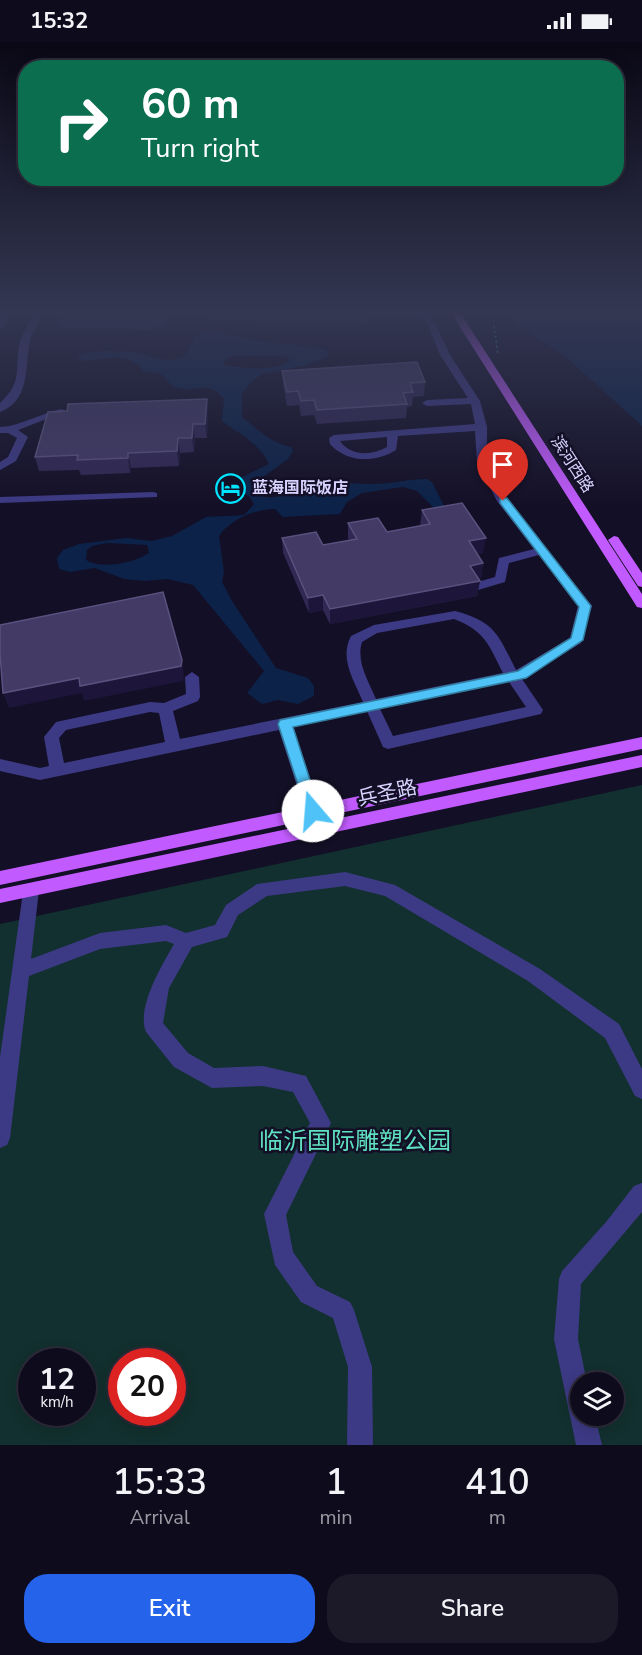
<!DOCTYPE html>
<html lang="en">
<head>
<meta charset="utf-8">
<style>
  body { margin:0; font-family:"Nunito Sans","Noto Sans SC",sans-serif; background:#1c1929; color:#f1f3f6; height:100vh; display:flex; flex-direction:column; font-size:22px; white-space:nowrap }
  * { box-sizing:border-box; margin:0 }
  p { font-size:20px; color:#9b9ba3 }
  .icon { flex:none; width:33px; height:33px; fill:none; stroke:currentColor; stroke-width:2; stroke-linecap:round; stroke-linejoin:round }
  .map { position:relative; height:1403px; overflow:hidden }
  .details { display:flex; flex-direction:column; background:#0e0b1c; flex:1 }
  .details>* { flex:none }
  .guide { position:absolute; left:18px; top:18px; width:606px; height:126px; border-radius:24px; box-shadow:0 3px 15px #0003,0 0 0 2px #2e2b3b; background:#0b6e4f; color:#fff; overflow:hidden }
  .fabs { position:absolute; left:570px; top:1330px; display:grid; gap:12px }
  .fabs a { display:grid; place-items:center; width:54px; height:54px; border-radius:50%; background:#0e0b1c; box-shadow:0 3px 15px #0003,0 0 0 2px #2e2b3b; font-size:30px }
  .speed { position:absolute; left:18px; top:1306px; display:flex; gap:12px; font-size:30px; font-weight:700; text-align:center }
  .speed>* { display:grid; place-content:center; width:78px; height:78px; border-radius:50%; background:#0e0b1c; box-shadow:0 3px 15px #0003,0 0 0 2px #2e2b3b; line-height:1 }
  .speed small { font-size:15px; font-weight:400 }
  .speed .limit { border:9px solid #d22; background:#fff; color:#111 }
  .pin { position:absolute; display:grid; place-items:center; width:51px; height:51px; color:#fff; margin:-62px -26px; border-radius:50% 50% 50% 0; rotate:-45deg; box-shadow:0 0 6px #0007 }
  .pin .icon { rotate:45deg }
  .me { position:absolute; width:66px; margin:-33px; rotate:342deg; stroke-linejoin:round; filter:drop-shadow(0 0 4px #0008) }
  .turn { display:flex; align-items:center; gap:21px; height:126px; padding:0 24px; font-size:27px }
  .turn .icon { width:78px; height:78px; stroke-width:2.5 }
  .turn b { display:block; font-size:42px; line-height:51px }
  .eta { display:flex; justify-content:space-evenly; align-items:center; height:102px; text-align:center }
  .eta b { font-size:36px; font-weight:600; line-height:42px }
  .button { display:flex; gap:12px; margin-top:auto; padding:12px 24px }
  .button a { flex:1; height:69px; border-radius:24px; background:#2563eb; color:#fff; font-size:24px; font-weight:600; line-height:69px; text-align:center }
  .button a+a { background:#1c1929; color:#f1f3f6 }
  .status { display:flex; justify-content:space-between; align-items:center; height:42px; padding:0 30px; background:#0e0b1c; direction:ltr }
  .status svg { height:16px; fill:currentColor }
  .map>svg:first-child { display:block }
</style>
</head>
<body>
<div class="status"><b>15:32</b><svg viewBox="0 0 49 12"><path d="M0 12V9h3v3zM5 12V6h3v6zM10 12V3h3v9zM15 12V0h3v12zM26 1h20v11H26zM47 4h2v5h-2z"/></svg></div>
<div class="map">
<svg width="642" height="1403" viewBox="0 0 642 1403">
  <rect width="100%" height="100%" fill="#130f26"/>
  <path fill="#12302f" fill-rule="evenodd" d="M642 743V1403H0V882ZM32 1320H82V1371H32ZM122 1320H172V1371H122ZM580 1341H614V1374H580Z"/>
  <path fill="#0c2248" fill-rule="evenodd" d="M513 269H642V384L565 314 513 280Z
    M212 288 259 299 318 306 327 309 329 314 305 324 262 332 250 341 242 352V375C259 388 269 400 291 405L293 409 288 417 259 438 257 452C276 462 289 447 308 443 330 438 350 442 372 442 391 442 409 437 427 437L432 440 444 464 434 466 417 449 403 445 362 451 347 460 340 472 283 475 275 467C255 467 230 478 219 494L224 530 222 540 232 559 276 626 308 636 314 644V654L298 662 278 658 262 662 247 651 264 629 193 543 167 537 144 539 124 537 95 526 70 530 59 527 57 516 63 508 79 502 126 496 151 499 172 494 206 475 244 473 254 462 249 454 240 450 237 443 240 436 269 422C259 400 240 393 222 379L224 357C209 336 193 353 174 345 170 343 165 335 160 331L144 330C129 308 103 318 80 319L78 314C93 307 120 309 138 311 151 313 169 323 183 314 189 310 192 301 195 294ZM233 314H284L289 316 290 319C274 329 244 327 225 323L224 319ZM107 501 147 503 149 511C133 521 103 528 86 518L87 508 92 504Z"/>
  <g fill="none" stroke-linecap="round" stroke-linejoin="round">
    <path stroke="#2fb8b0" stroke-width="1.5" stroke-dasharray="2 3" stroke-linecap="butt" d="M492 269 498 313"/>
    <path fill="#3d3a85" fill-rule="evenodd" d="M3 269H12L3 286 0 287V276Z
      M35 269H44C39 280 30 293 29 304 25 329 29 359 0 370V361C22 340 15 332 19 304 21 293 30 280 35 269Z
      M377 269H426L436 283 450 313 480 359 487 385V420L508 458 592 564 581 601 522 637 543 668 541 672 388 707 383 705 367 669 293 685 321 769 319 774 313 775 307 774 305 769 279 688 40 738 0 729V717L40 726 49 724 44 695 56 680 150 660 164 661 186 652 185 635 192 630 199 635 200 655 198 659 173 669 180 697 363 660C354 638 339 617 351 594L374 583 455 569C496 580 498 593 516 628L570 596 578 564 539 513 509 521 505 540 478 548 472 544 474 541 495 535 499 516 534 507 497 459 477 420 475 389 398 394 396 408C375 421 347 421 330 402L329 396 334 393 475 382 471 362 427 364 422 361 427 358 468 356 440 313 428 283 422 276 380 274 377 273ZM387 395V405C372 414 350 414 340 399ZM454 577C485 589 489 603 503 631L376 657C368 638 356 620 362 600L377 591ZM509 640 526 665 393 694 380 667ZM150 670 159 671 165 700 64 721 59 696 66 688Z
      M62 367 67 370 66 372 49 376 18 388 28 395 16 419 0 428V420L8 415 17 396 8 391H0V385C17 385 42 371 62 367Z
      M153 450 157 451V455L0 461V455Z
      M345 830 395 843 540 927 619 982 642 1027V1057L635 1054 605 996 528 939 385 854 345 844 267 854 238 873 227 895 192 905 169 946 163 981 188 1011 214 1026 263 1024 306 1034 331 1081 286 1173 293 1210 317 1244 350 1260 354 1268 372 1325 373 1403H347L348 1325 333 1276 301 1260 275 1223 264 1172 310 1081 293 1050 263 1044 212 1046 174 1025 146 990C136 966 162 923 174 902L166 899 100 907 29 934 10 1096 7 1103 0 1106V1015L24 843 30 841 36 843 39 848 31 917 100 891 166 883 186 891 215 883 226 863 257 842Z
      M642 1141V1170L581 1242 578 1297 587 1341H580V1374H595L602 1403H576L554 1297 559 1237 562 1229 606 1180 634 1144Z"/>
    <path fill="#c25bff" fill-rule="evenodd" d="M450 269H459L642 552V566L637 565Z
      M614 494 618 495 642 531V545L638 544 608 498Z
      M642 695V707L0 843V829Z
      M642 713V725L0 861V847Z"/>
  </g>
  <path fill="#312854" d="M60 269H372V281L215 280 203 275 202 270H171L165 285H154L153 288 61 286 58 272Z
    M282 329 425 340 424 354 413 355 412 364 407 365 406 376 317 382 314 373 301 374 299 363 287 364 283 343Z
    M208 371 207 396H195L194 410 180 411 179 424 131 426 130 431 81 433 79 428 39 429 35 415Z
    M422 468 483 511 477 512 483 521 481 536 478 537 480 539 477 554 330 582 323 568 309 571 283 511 282 496 323 503 349 498 348 496V481L387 490 420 484Z"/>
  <path fill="#1d163a" d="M164 269H171L165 285 163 272Z
    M152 271 154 285 153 288 151 275Z
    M207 357 208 371 207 396 205 382Z
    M193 382 195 396 194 410 192 396Z
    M178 396 180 411 179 424 177 409Z
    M128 411 131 426 130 431 128 416Z
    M486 496 483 511 467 514 469 499Z
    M483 521 481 536 468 539 470 524Z
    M480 539 477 554 330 582V567Z
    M323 553V568L309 571 308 556Z
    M182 618 184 633 183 639 84 659 82 651 9 666 3 651 79 636Z"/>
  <path fill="#433a66" stroke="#5a527e" stroke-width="1.5" d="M60 269H164L163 272 152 271 151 275 58 272Z
    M417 320 425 340 410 341 413 350 403 351 407 362 317 368 314 358 301 359 298 349 287 350 282 329Z
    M207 357 205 382H193L192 396H178L177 409 128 411V416L77 418 78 413 35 415 48 370 67 369 68 362Z
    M462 461 486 496 469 499 483 521 470 524 480 539 330 567 323 553 308 556 282 496 316 490 323 503 357 497 348 481 378 476 387 490 430 482 422 468Z
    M163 550 182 618 181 624 80 644 79 636 3 651 0 612V583Z"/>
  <linearGradient id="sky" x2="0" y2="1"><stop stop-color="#0a0815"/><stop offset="0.58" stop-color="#333752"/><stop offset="1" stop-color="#333752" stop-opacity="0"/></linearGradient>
  <rect width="642" height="466" fill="url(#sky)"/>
  <path fill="#4fc3f7" stroke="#337fa1" stroke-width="1.5" d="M500 456H507L591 564 583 598 526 636 293 685 320 769 318 773H308L278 682 280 678 518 629 571 596 579 565 500 461Z"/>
  <defs>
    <symbol id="hotel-ring" viewBox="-11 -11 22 22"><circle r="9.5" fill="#130f26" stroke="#00e5ff" stroke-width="1.5"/><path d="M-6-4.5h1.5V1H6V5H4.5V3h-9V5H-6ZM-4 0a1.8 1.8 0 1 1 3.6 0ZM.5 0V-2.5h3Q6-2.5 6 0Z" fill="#00e5ff"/></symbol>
  </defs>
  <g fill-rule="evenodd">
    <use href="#hotel-ring" x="214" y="430" width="33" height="33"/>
  </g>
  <g text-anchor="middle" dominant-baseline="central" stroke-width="5" stroke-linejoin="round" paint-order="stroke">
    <g font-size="16" fill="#d9d4ff" stroke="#130f26">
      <text transform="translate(572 422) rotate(57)">滨河西路</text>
    </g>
    <g font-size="16" font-weight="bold" fill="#d9d4ff" stroke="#130f26" text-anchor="start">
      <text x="252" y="446">蓝海国际饭店</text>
    </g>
    <g font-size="20" fill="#d9d4ff" stroke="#130f26">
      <text transform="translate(387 751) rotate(-12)">兵圣路</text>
    </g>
    <g font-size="24" fill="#5fe0c0" stroke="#130f26">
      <text x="355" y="1099">临沂国际雕塑公园</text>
    </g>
  </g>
</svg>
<div class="fabs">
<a><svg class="icon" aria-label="layers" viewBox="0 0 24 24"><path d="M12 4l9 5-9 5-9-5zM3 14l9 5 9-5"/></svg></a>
</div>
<div class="speed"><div>12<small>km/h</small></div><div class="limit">20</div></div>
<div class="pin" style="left:503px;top:459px;background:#d93025"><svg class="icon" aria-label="arrive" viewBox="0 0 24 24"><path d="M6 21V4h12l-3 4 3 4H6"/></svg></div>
<svg class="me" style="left:313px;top:769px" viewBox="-20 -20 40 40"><circle r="19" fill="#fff"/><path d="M0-13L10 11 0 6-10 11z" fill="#4fc3f7"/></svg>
<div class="guide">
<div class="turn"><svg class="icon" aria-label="right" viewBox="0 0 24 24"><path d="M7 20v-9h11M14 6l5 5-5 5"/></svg><div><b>60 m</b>Turn right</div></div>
</div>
</div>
<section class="details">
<div class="eta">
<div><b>15:33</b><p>Arrival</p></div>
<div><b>1</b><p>min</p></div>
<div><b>410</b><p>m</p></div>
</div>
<div class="button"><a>Exit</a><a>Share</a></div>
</section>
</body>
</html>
